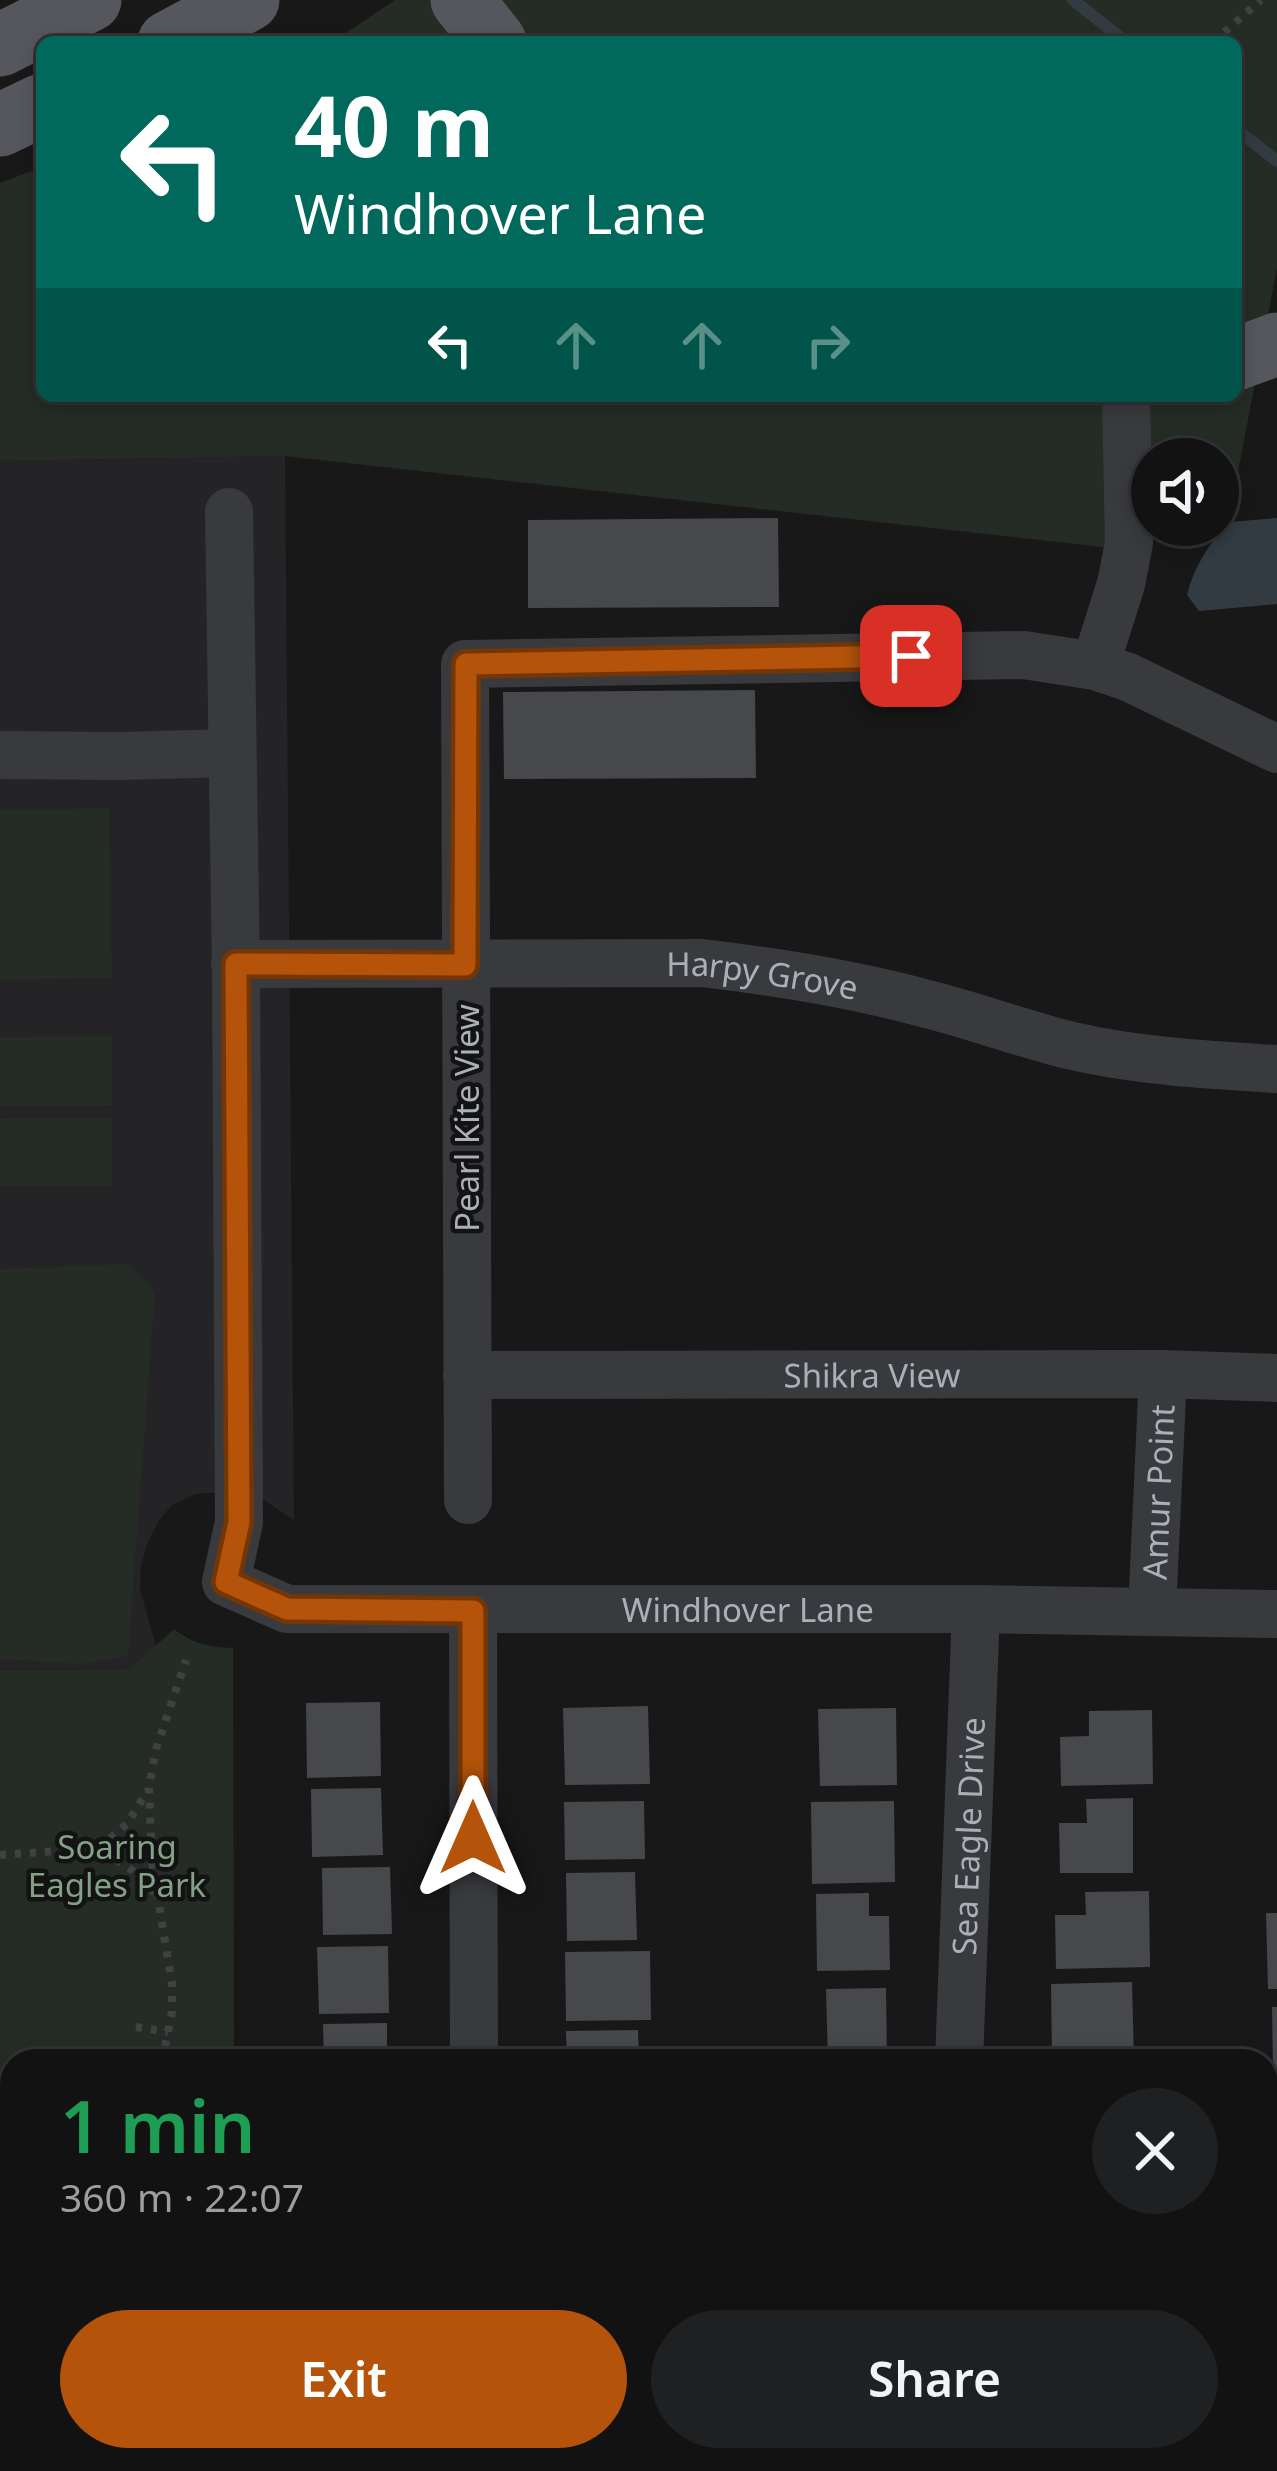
<!DOCTYPE html>
<html lang="en">
<head>
<meta charset="utf-8">
<style>
  body { margin:0; font-family:"Noto Sans",sans-serif; background:#1f2021; color:#f1f3f6; height:100vh; display:flex; flex-direction:column; font-size:45px; white-space:nowrap }
  * { box-sizing:border-box; margin:0 }
  p { font-size:39px; color:#9c9ea0 }
  .icon { flex:none; width:66px; height:66px; fill:none; stroke:currentColor; stroke-width:2; stroke-linecap:round; stroke-linejoin:round }
  .map { position:relative; flex:1; overflow:hidden }
  .details { position:absolute; left:0px; top:2049px; width:1278px; height:423px; display:flex; flex-direction:column; background:#121213; border-radius:36px 36px 0 0; box-shadow:0 6px 18px #0003,0 0 0 3px #313233 }
  .details>* { flex:none }
  .top-card { position:absolute; left:36px; top:36px; width:1206px; height:366px; border-radius:18px; box-shadow:0 6px 18px #0003,0 0 0 3px #313233; background:#00695c; color:#fff; overflow:hidden }
  .controls { position:absolute; left:1131px; top:438px; display:grid; gap:24px }
  .controls a { display:grid; place-items:center; width:108px; height:108px; border-radius:50%; background:#121213; box-shadow:0 6px 18px #0003,0 0 0 3px #313233; font-size:60px }
  .pin { position:absolute; display:grid; place-items:center; width:102px; height:102px; color:#fff; margin:-51px; border-radius:24px; box-shadow:0 6px 18px #0006 }
  .me { position:absolute; width:132px; margin:-66px; rotate:0deg; stroke-linejoin:round; filter:drop-shadow(0 0 9px #0008) }
  .turn { display:flex; align-items:center; gap:42px; height:252px; padding:0 60px; font-size:54px }
  .turn .icon { width:156px; height:156px; stroke-width:2.5 }
  .turn b { display:block; font-size:84px; line-height:102px }
  .lanes { display:flex; align-items:center; height:114px; padding:0 60px; background:#0003; justify-content:center; gap:60px; direction:ltr }
  .lanes .off { opacity:.35 }
  .round { display:grid; place-items:center; flex:none; width:126px; height:126px; border-radius:63px; background:#1f2021 }
  .headline { display:flex; align-items:center; justify-content:space-between; height:204px; padding:0 60px }
  h1 { font-size:72px; font-weight:600; line-height:90px; color:#1e9e55 }
  .cta { display:flex; gap:24px; margin-top:auto; padding:24px 60px }
  .cta a { flex:1; height:138px; border-radius:72px; background:#b45309; color:#fff; font-size:48px; font-weight:600; line-height:138px; text-align:center }
  .cta a+a { background:#1f2021; color:#f1f3f6 }
  .map>svg:first-child { display:block }
</style>
</head>
<body>
<div class="map">
<svg width="1277" height="2471" viewBox="0 0 1277 2471">
  <rect width="100%" height="100%" fill="#181819"/>
  <path fill="#242426" d="M285 456 294 1520 249 1490 196 1494 172 1505 159 1520 147 1544 141 1566 140 1589 156 1647 131 1669 0 1670V461Z"/>
  <path fill="#242c25" d="M395 0H1277V268L1238 472 1218 483V459H1152V520L1103 547 285 456 0 461V183L42 167V396H1236V42H328L349 31Z
    M109 808 112 978 0 980V810Z
    M112 1036V1105L0 1106V1037Z
    M112 1118V1186H0V1119Z
    M127 1264 155 1292 128 1656 80 1664 0 1659V1269Z
    M174 1629C193 1644 209 1647 233 1648L234 2061H12V2460H42L0 2471V1670L130 1669Z"/>
  <path fill="#323b41" d="M1277 518V604L1199 611 1187 595C1194 566 1209 544 1229 522Z"/>
  <g fill="none" stroke-linecap="round" stroke-linejoin="round">
    <path stroke="#323b41" stroke-width="12" d="M1073 0 1126 42
      M1236 129 1277 161"/>
  </g>
  <path fill="#47484c" d="M778 518 779 607 528 608V520Z
    M755 690 756 778 504 779 503 692Z
    M380 1702 381 1776 307 1778 306 1703Z
    M648 1706 650 1784 565 1785 563 1708Z
    M896 1708 897 1785 820 1786 818 1709Z
    M1152 1710 1153 1784 1061 1786 1060 1737 1089 1736V1711Z
    M381 1788 383 1855 312 1857 311 1789Z
    M1133 1798V1873H1060L1059 1823H1087L1086 1799Z
    M644 1801 645 1859 565 1860 564 1802Z
    M894 1801 895 1882 812 1884 811 1802Z
    M390 1867 392 1934 323 1935 322 1868Z
    M635 1872 637 1940 567 1941 566 1873Z
    M1149 1891 1150 1967 1056 1969 1055 1915H1086L1085 1892Z
    M869 1893V1916H889L890 1970 817 1971 816 1894Z
    M1266 1913H1277V1989H1268Z
    M388 1946 389 2013 319 2014 317 1947Z
    M650 1951 651 2020 566 2021 565 1952Z
    M1132 1982 1134 2060 1052 2061 1051 1984Z
    M886 1988 887 2061H828L826 1989Z
    M1272 2007H1277V2070H1273Z
    M387 2023V2061H324L323 2024Z
    M638 2030 639 2061H567L566 2031Z
    M1266 2112H1277V2189H1266Z
    M1266 2291H1277V2368L1266 2369Z
    M1266 2382 1277 2383V2460L1266 2459Z
    M340 2460H419L424 2471H345Z
    M437 2460H510L512 2465 495 2471H441Z"/>
  <g fill="none" stroke-linecap="round" stroke-linejoin="round">
    <path stroke="#3f4145" stroke-width="8" stroke-dasharray="6 9" stroke-linecap="butt" d="M1213 42 1261 0
      M99 1848 127 1824 148 1790
      M0 1855 99 1848 133 1871 156 1894
      M136 2027 168 2032
      M162 2061 172 2012V1984L152 1862 149 1788 156 1749 186 1660
      M0 2392H12"/>
    <g stroke="#393a3e" stroke-width="48">
      <path id="s1" d="M229 512 236 971 239 1522 226 1582 287 1609H976L1277 1614"/>
      <path d="M1095 666 1121 584 1129 543 1126 396"/>
      <path d="M0 755 119 756 232 753"/>
      <path id="s2" d="M235 964 702 963C779 972 853 984 927 1004 975 1016 1020 1033 1068 1045 1136 1061 1207 1065 1277 1069"/>
      <path id="s3" d="M467 1375 1163 1374 1277 1378"/>
      <path d="M468 1500 465 664 1024 655 1095 666 1128 677 1277 749"/>
      <path d="M473 1611 474 2061"/>
      <path id="s4" d="M1152 1612 1163 1374"/>
      <path id="s5" d="M959 2061 976 1609"/>
      <path d="M105 2471 127 2460"/>
      <path d="M947 2471V2460"/>
    </g>
    <path stroke="#55575d" stroke-width="63" d="M462 0 495 42
      M169 42 248 0
      M0 45 90 0
      M0 125 42 105
      M1236 359 1277 344"/>
  </g>
  <g fill="none" stroke-linecap="round" stroke-linejoin="round">
    <defs>
      <path id="route" d="M473 1838V1611L287 1609 226 1582 239 1522 236 964 465 965 466 664 911 656"/>
    </defs>
    <use href="#route" stroke="#753606" stroke-width="30"/>
    <use href="#route" stroke="#b45309" stroke-width="21"/>
  </g>
  <g text-anchor="middle" dominant-baseline="central" stroke-width="9" stroke-linejoin="round" paint-order="stroke">
    <g font-size="33" fill="#abafb8" stroke="#131314">
      <text stroke="none"><textPath href="#s2" startOffset="528">Harpy Grove</textPath></text>
      <text transform="translate(466 1118) rotate(-90)">Pearl Kite View</text>
      <text stroke="none"><textPath href="#s3" startOffset="405">Shikra View</textPath></text>
      <text stroke="none"><textPath href="#s4" startOffset="120">Amur Point</textPath></text>
      <text stroke="none"><textPath href="#s1" startOffset="1599">Windhover Lane</textPath></text>
      <text stroke="none"><textPath href="#s5" startOffset="225">Sea Eagle Drive</textPath></text>
    </g>
    <g font-size="33" fill="#84a185" stroke="#131314">
      <text x="117" y="1846">Soaring<tspan x="117" dy="38">Eagles Park</tspan></text>
    </g>
  </g>
</svg>
<div class="controls">
<a><svg class="icon" aria-label="sound" viewBox="0 0 24 24"><path d="M4 9h4l5-4v14l-5-4H4zM17 9q2 3 0 6"/></svg></a>
</div>
<div class="pin" style="left:911px;top:656px;background:#d93025"><svg class="icon" aria-label="arrive" viewBox="0 0 24 24"><path d="M6 21V4h12l-3 4 3 4H6"/></svg></div>
<svg class="me" style="left:473px;top:1838px" viewBox="-20 -20 40 40"><path d="M0-17L14 15 0 8-14 15z" fill="#b45309" stroke="#fff" stroke-width="4"/></svg>
<div class="top-card">
<div class="turn"><svg class="icon" aria-label="left" viewBox="0 0 24 24"><path d="M17 20v-9H6M10 6l-5 5 5 5"/></svg><div><b>40 m</b>Windhover Lane</div></div>
<div class="lanes"><svg class="icon" aria-label="left" viewBox="0 0 24 24"><path d="M17 20v-9H6M10 6l-5 5 5 5"/></svg><svg class="icon off" aria-label="ahead" viewBox="0 0 24 24"><path d="M12 20V5M6 11l6-6 6 6"/></svg><svg class="icon off" aria-label="ahead" viewBox="0 0 24 24"><path d="M12 20V5M6 11l6-6 6 6"/></svg><svg class="icon off" aria-label="right" viewBox="0 0 24 24"><path d="M7 20v-9h11M14 6l5 5-5 5"/></svg></div>
</div>
<section class="details">
<div class="headline"><div><h1>1 min</h1><p>360 m · 22:07</p></div><a class="round"><svg class="icon" aria-label="close" viewBox="0 0 24 24"><path d="M6 6l12 12M18 6L6 18"/></svg></a></div>
<div class="cta"><a>Exit</a><a>Share</a></div>
</section>
</div>
</body>
</html>
